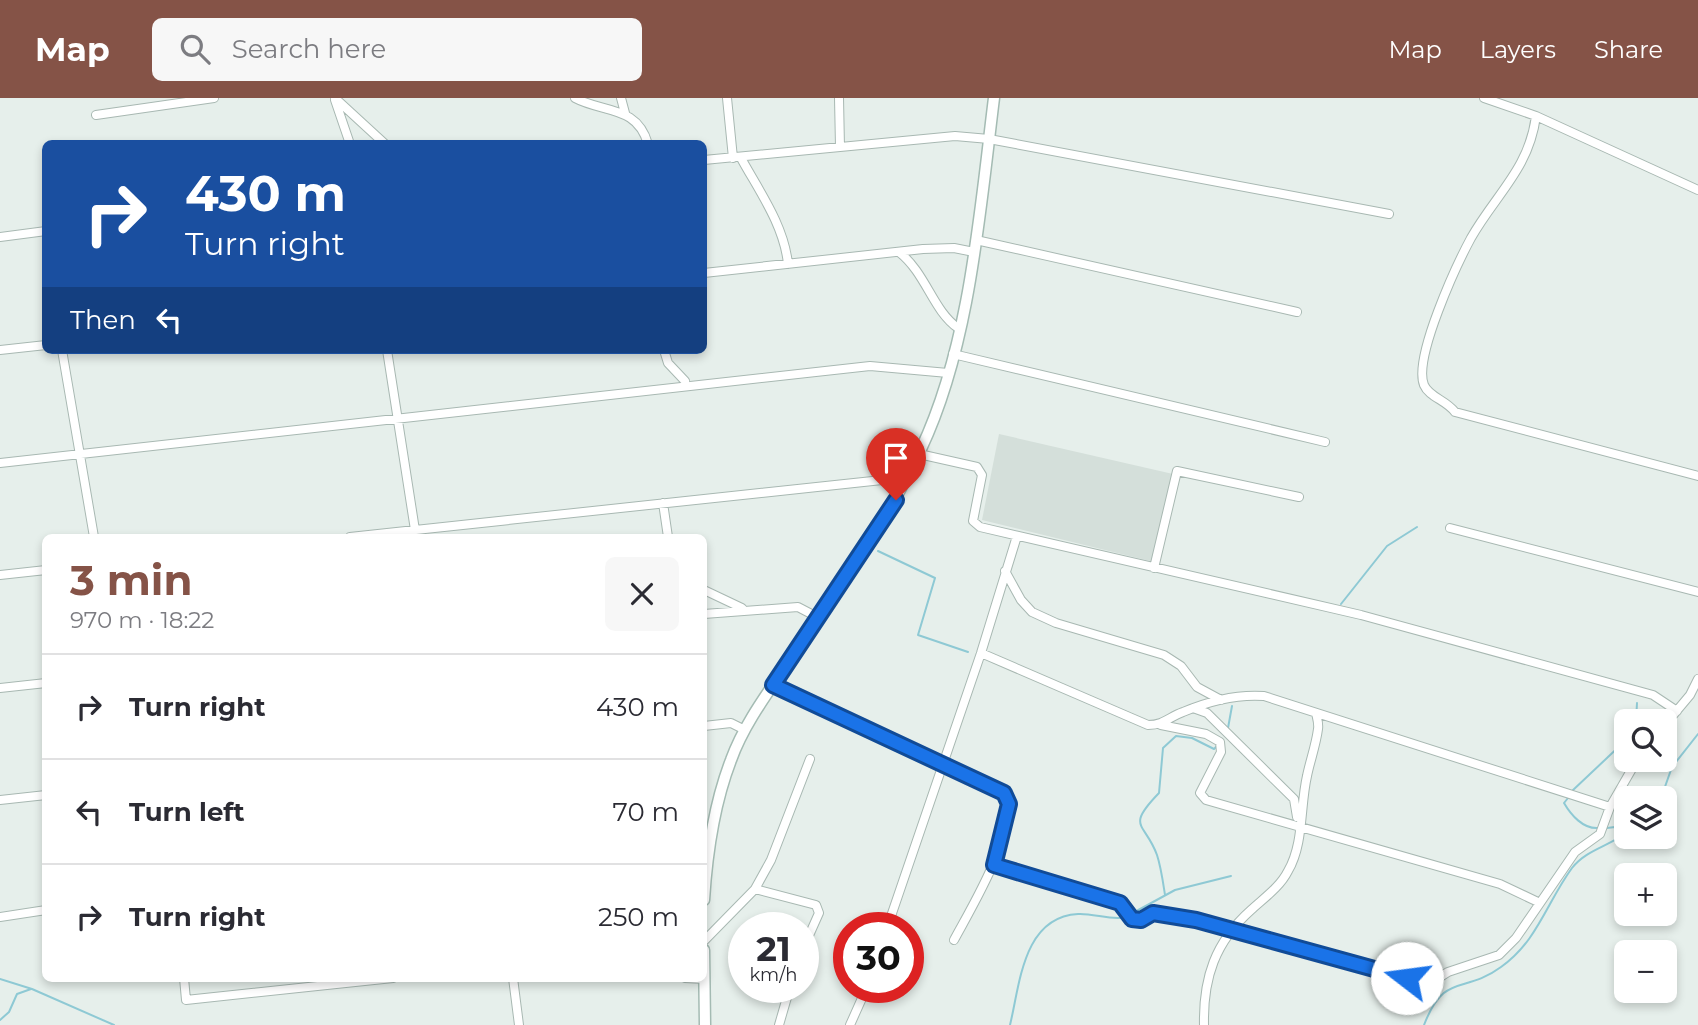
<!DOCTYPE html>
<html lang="en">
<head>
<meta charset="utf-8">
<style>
  body { margin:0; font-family:Montserrat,sans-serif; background:#f7f7f7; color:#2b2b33; height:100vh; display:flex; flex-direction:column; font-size:26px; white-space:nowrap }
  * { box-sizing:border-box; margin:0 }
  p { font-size:23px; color:#7c7c81 }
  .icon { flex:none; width:38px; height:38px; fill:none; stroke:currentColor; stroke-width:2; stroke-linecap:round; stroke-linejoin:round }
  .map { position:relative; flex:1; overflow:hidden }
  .side { position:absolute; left:42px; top:436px; width:665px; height:448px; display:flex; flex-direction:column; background:#fff; border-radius:10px; box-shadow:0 4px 10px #0003 }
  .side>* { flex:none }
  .top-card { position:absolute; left:42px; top:42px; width:665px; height:214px; border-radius:10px; box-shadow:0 4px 10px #0003; background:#1a4fa0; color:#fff; overflow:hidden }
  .fabs { position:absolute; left:1614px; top:611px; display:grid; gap:14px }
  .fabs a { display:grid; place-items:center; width:63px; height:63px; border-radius:10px; background:#fff; box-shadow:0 4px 10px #0003; font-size:35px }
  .speed { position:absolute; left:728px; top:814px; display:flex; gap:14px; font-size:35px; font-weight:700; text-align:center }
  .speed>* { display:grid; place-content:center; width:91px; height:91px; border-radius:50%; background:#fff; box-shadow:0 4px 10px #0003; line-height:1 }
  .speed small { font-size:18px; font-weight:400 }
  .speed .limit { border:10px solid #d22; background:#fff; color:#111 }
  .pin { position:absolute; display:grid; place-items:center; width:60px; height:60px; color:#fff; margin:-72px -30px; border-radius:50% 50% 50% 0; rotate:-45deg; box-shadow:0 0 7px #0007 }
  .pin .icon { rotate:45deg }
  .me { position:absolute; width:77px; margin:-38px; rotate:285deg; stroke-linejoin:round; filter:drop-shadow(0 0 5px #0008) }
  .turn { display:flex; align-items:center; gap:24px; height:147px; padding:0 28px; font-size:32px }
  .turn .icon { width:91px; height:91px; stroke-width:2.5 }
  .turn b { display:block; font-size:49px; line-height:60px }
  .then { display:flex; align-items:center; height:66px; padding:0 28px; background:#0003; gap:14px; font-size:26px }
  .round { display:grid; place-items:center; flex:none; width:74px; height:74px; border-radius:10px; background:#f7f7f7 }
  .summary { display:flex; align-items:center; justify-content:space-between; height:119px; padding:0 28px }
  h1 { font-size:42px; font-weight:700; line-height:52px; color:#855347 }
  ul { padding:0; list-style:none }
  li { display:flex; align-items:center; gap:21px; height:105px; padding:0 28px; border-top:2px solid #e1e1e2 }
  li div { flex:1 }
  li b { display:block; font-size:26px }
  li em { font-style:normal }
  header { display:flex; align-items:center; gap:42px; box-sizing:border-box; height:98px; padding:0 35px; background:#855347; color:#fff }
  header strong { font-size:33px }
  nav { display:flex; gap:38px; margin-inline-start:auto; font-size:24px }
  .search { width:490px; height:63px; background:#f7f7f7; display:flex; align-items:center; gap:18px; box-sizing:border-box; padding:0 24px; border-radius:10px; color:#7c7c81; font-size:26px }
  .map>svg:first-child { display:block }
</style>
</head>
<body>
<header>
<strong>Map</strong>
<div class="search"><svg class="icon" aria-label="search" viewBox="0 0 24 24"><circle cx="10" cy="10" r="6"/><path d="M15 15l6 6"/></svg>Search here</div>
<nav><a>Map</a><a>Layers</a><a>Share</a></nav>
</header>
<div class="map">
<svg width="1698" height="927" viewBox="0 0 1698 927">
  <rect width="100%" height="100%" fill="#e6efeb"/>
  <path fill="#d4dfda" d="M999 336 1173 376 1154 464 982 422Z"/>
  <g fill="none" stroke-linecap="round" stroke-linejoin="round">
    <path stroke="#8ec9d4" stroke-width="2" d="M878 453 935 480 918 537 968 554
      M1341 506 1387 448 1417 429
      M1636 623 1637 605
      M1228 630 1232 608
      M1572 693 1626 642
      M1568 700 1564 705C1571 717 1583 731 1598 730
      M1661 700 1672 669 1698 636
      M1607 730 1615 729 1619 739
      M1165 797C1163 784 1161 769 1157 757 1145 724 1125 730 1159 695L1163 650 1176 638 1192 640 1214 651 1217 648
      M1131 816 1175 792 1231 778
      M0 881 32 891 114 927
      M0 922 9 914 17 896 31 891
      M1010 927C1020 886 1023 819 1078 816 1093 815 1113 823 1126 819
      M1424 927C1445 873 1463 897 1501 869 1537 844 1547 804 1572 770 1586 752 1609 748 1626 735"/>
    <defs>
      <path id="minor" d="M335 0 385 46
        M575 0C603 15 637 7 648 46
        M621 0 625 15
        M727 0 733 60
        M839 0 840 49
        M1484 0 1536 18 1698 92
        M335 2 350 46
        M96 17 214 0
        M1536 18C1529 71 1496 96 1471 140 1457 166 1413 260 1424 287 1429 299 1446 302 1455 314L1698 378
        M741 60C759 93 784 127 788 166
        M704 62 955 38 989 41 1389 116
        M0 139 46 133
        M976 142 1297 214
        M899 154C926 175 933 213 958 230
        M704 175 923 151 954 150 974 154
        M0 252 46 247
        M62 252 94 439
        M387 252 415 432
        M664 252 668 265 685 283
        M953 256 1325 344
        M919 356 977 369 982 377 973 423 980 429 1361 517 1653 597 1677 613
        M0 365 870 268 948 275
        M663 405 668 439
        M1450 430 1698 494
        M350 439 882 382 906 383
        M1154 470 1177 373 1299 399
        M1005 473 1021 502 1032 514 1056 525 1164 557 1181 568 1197 589 1221 602
        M0 477 46 472
        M704 492 742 510
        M704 516 798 509 819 520
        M981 555 1148 627C1164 627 1169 619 1183 614 1209 603 1236 596 1264 598L1610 709
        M773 587 1004 696C1021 729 971 810 954 842
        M0 590 46 585
        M1193 610 1207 615 1294 701 1297 719
        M1161 627 1206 636 1220 644 1221 654 1200 695 1206 702 1500 786 1538 804
        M704 628 731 625 745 632
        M1664 628 1690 597 1698 581
        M0 702 46 697
        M994 767 1120 805 1132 821 1141 822 1153 815 1196 822 1429 886 1448 874 1499 857 1516 840 1575 754 1600 736 1610 709 1637 662
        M755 791 816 807 819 815 803 851
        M0 819 46 812
        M887 830 981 555 1017 438
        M704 843 755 791 771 762 810 661
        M184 880 186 902 393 880
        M513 880 519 927
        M685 880 704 881
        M779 927 790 889
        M850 927 867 889
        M1204 927C1203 880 1215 844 1251 812 1264 800 1280 789 1288 773 1304 746 1300 708 1307 678 1310 663 1316 647 1318 631 1319 626 1317 620 1316 615"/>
      <path id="secondary" d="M704 802C707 754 714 706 731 662 745 623 773 588 796 553 841 487 887 423 921 351 970 248 980 112 994 0
        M704 852 705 927"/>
    </defs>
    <use href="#minor" stroke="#a8b8b2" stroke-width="10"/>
    <use href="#secondary" stroke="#a4bbb3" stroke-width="13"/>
    <use href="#minor" stroke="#fff" stroke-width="8"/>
    <use href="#secondary" stroke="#fff" stroke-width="10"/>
  </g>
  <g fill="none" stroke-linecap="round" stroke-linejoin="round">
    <defs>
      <path id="route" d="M896 402 773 587 1004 695 1009 706 994 767 1120 805 1132 821 1141 822 1153 815 1196 822 1407 880"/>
    </defs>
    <use href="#route" stroke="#114b97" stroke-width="18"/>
    <use href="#route" stroke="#1a73e8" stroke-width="12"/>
  </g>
</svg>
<div class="fabs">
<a><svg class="icon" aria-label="search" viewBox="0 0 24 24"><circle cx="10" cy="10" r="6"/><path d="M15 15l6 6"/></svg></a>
<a><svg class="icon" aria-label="layers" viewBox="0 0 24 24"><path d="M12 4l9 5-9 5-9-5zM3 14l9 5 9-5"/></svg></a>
<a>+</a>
<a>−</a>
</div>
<div class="speed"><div>21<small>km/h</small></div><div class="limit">30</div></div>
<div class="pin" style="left:896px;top:402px;background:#d93025"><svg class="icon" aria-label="arrive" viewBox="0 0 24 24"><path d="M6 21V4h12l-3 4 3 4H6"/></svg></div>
<svg class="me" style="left:1407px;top:880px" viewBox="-20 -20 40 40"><circle r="19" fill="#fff"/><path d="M0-13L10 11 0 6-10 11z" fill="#1a73e8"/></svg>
<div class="top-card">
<div class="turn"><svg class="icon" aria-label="right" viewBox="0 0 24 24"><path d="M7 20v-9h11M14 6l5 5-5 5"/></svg><div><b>430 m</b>Turn right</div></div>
<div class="then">Then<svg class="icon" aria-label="left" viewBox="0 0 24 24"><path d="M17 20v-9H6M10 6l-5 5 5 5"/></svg></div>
</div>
<section class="side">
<div class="summary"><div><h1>3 min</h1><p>970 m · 18:22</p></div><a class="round"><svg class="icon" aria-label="close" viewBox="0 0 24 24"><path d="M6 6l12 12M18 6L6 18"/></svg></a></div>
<ul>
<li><svg class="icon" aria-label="right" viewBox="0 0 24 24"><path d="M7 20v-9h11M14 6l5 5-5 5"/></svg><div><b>Turn right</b></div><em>430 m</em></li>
<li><svg class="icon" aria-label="left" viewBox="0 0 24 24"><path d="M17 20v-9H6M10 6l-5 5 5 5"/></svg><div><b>Turn left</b></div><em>70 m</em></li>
<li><svg class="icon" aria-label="right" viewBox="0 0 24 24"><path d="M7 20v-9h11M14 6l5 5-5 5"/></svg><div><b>Turn right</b></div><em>250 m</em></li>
</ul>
</section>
</div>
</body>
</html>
